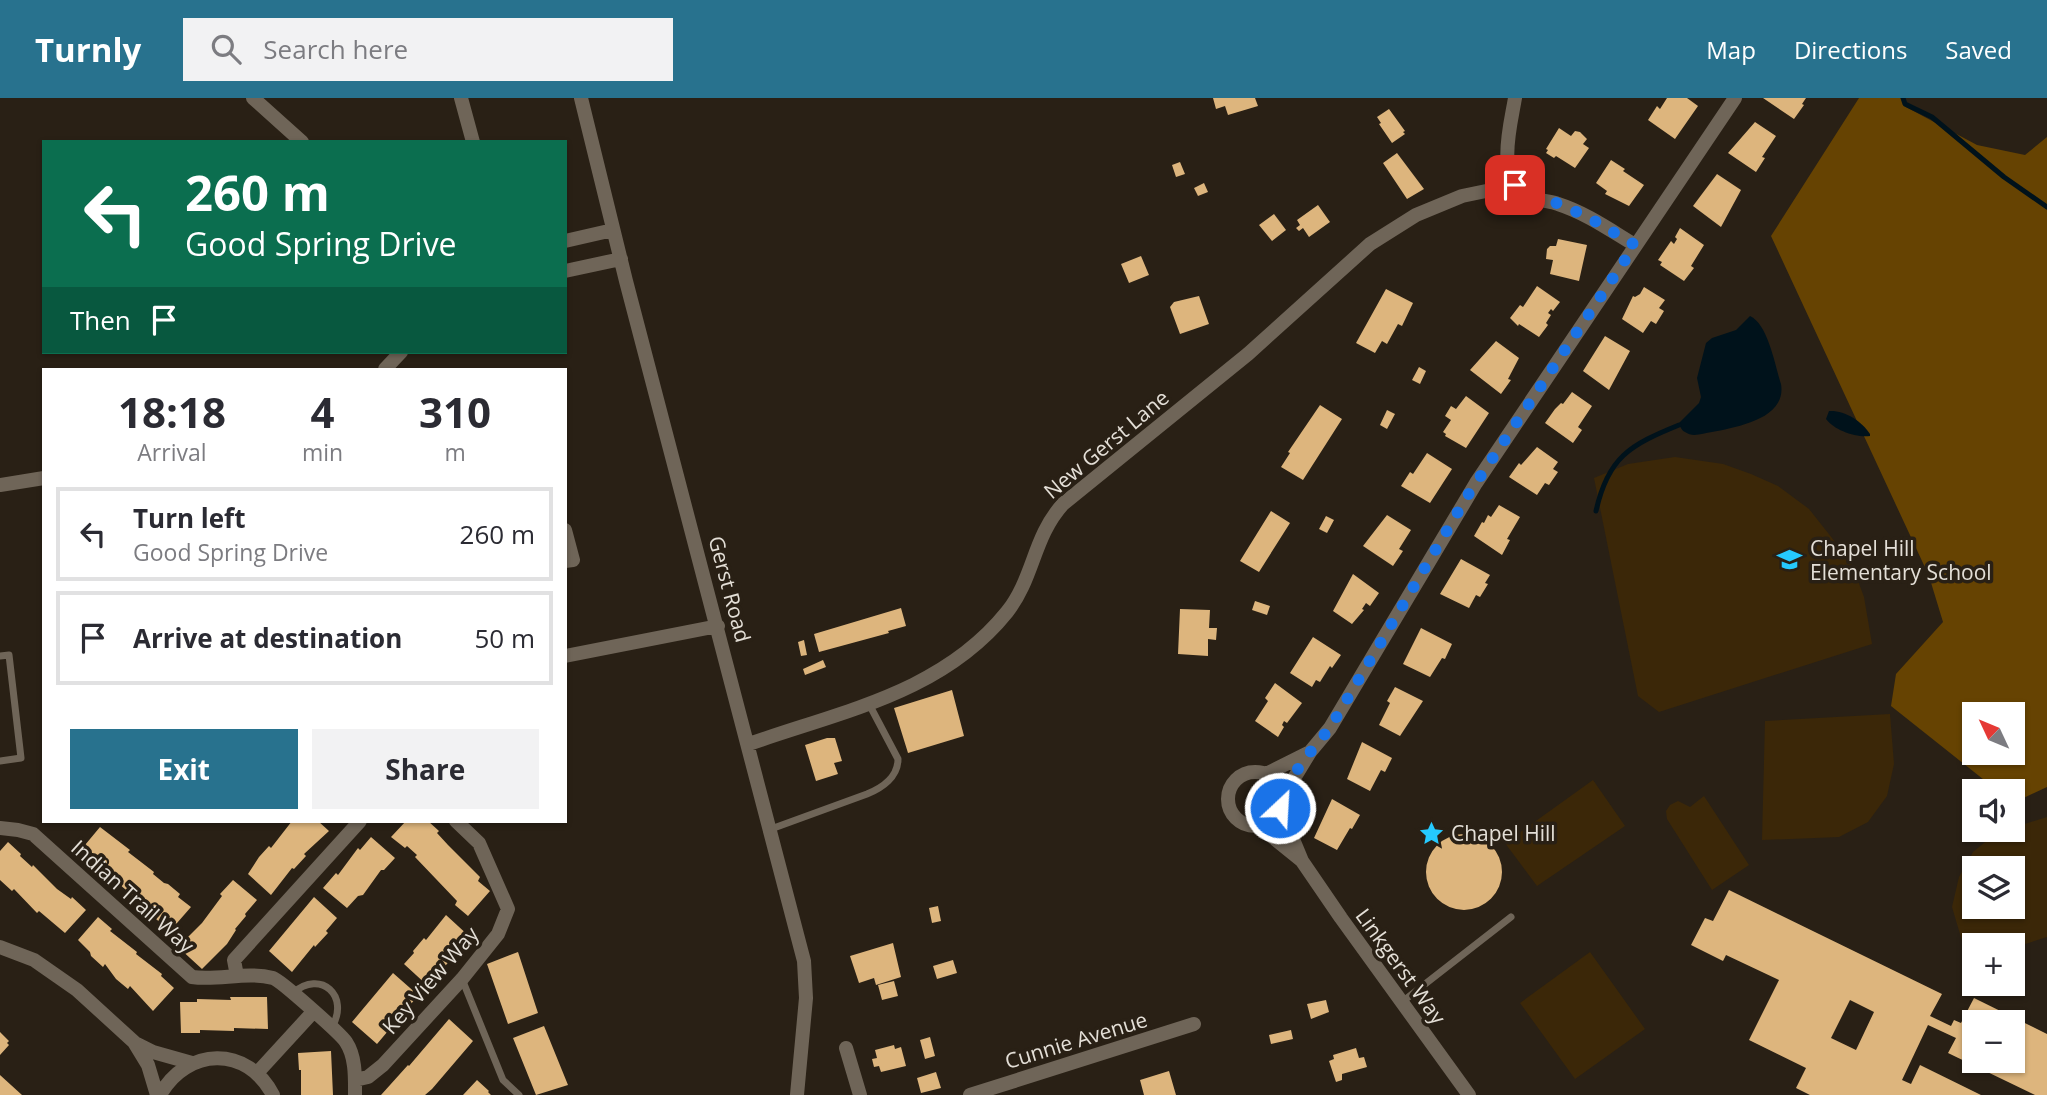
<!DOCTYPE html>
<html lang="en">
<head>
<meta charset="utf-8">
<style>
  body { margin:0; font-family:"Open Sans",sans-serif; background:#f2f2f3; color:#2b2b33; height:100vh; display:flex; flex-direction:column; font-size:26px; white-space:nowrap }
  * { box-sizing:border-box; margin:0 }
  p { font-size:23px; color:#7c7c81 }
  .icon { flex:none; width:38px; height:38px; fill:none; stroke:currentColor; stroke-width:2; stroke-linecap:round; stroke-linejoin:round }
  .map { position:relative; flex:1; overflow:hidden }
  .side { position:absolute; left:42px; top:270px; width:525px; height:455px; display:flex; flex-direction:column; background:#fff; border-radius:0px; box-shadow:0 2px 5px #0004 }
  .side>* { flex:none }
  .top-card { position:absolute; left:42px; top:42px; width:525px; height:214px; border-radius:0px; box-shadow:0 2px 5px #0004; background:#0b6e4f; color:#fff; overflow:hidden }
  .needle { width:46px; rotate:314deg }
  .controls { position:absolute; left:1962px; top:604px; display:grid; gap:14px }
  .controls a { display:grid; place-items:center; width:63px; height:63px; border-radius:0px; background:#fff; box-shadow:0 2px 5px #0004; font-size:35px }
  .pin { position:absolute; display:grid; place-items:center; width:60px; height:60px; color:#fff; margin:-30px; border-radius:14px; box-shadow:0 4px 10px #0006 }
  .me { position:absolute; width:77px; margin:-38px; rotate:25deg; stroke-linejoin:round; filter:drop-shadow(0 0 5px #0008) }
  .turn { display:flex; align-items:center; gap:24px; height:147px; padding:0 28px; font-size:32px }
  .turn .icon { width:91px; height:91px; stroke-width:2.5 }
  .turn b { display:block; font-size:49px; line-height:60px }
  .then { display:flex; align-items:center; height:66px; padding:0 28px; background:#0003; gap:14px; font-size:26px }
  .eta { display:flex; justify-content:space-evenly; align-items:center; height:119px; text-align:center }
  .eta b { font-size:42px; font-weight:700; line-height:49px }
  .button { display:flex; gap:14px; margin-top:auto; padding:14px 28px }
  .button a { flex:1; height:80px; border-radius:0px; background:#28728e; color:#fff; font-size:28px; font-weight:700; line-height:80px; text-align:center }
  .button a+a { background:#f2f2f3; color:#2b2b33 }
  ul { padding:0; list-style:none }
  li { display:flex; align-items:center; gap:21px; height:94px; margin:0 14px 10px; padding:0 14px; border:4px solid #e1e1e2; border-radius:0px }
  li div { flex:1 }
  li b { display:block; font-size:26px }
  li em { font-style:normal }
  header { display:flex; align-items:center; gap:42px; box-sizing:border-box; height:98px; padding:0 35px; background:#28728e; color:#fff }
  header strong { font-size:33px }
  nav { display:flex; gap:38px; margin-inline-start:auto; font-size:24px }
  .search { width:490px; height:63px; background:#f2f2f3; display:flex; align-items:center; gap:18px; box-sizing:border-box; padding:0 24px; border-radius:0px; color:#7c7c81; font-size:26px }
  .map>svg:first-child { display:block }
</style>
</head>
<body>
<header>
<strong>Turnly</strong>
<div class="search"><svg class="icon" aria-label="search" viewBox="0 0 24 24"><circle cx="10" cy="10" r="6"/><path d="M15 15l6 6"/></svg>Search here</div>
<nav><a>Map</a><a>Directions</a><a>Saved</a></nav>
</header>
<div class="map">
<svg width="2047" height="997" viewBox="0 0 2047 997">
  <rect width="100%" height="100%" fill="#292015"/>
  <path fill="#3b2708" fill-rule="evenodd" d="M1675 359 1723 366 1751 376 1778 388 1809 411 1851 464 1864 499 1872 546 1659 614 1638 598 1594 380 1628 366Z
    M1890 616 1894 666 1887 698 1868 724 1839 739 1762 742 1765 623Z
    M1593 682 1625 728 1537 788 1505 745Z
    M1704 698 1749 767 1712 792 1667 721 1666 713 1670 707 1678 703 1690 709Z
    M2047 719V839L2013 850 2012 847H1974V862L1968 863 1952 809 1959 779 1973 754 1996 735ZM2012 770V808H1974V770Z
    M1590 854 1645 931 1575 981 1520 905Z"/>
  <path fill="#664302" fill-rule="evenodd" d="M1859 0H1903L1906 9 1977 47 2025 57 2047 39V689L2013 705 2012 693H1998L1891 608 1896 576 1943 524 1929 478 1771 138ZM1974 616H2012V654H1974Z"/>
  <path fill="#00121b" d="M1750 218C1768 226 1775 267 1781 286 1787 321 1736 329 1712 334 1703 335 1693 340 1685 334 1681 332 1680 328 1679 325L1699 305 1701 299 1697 280 1706 245 1712 240 1736 232Z
    M1829 313C1844 312 1862 323 1870 336V338C1856 340 1834 332 1826 321Z"/>
  <g fill="none" stroke-linecap="round" stroke-linejoin="round">
    <path stroke="#00121b" stroke-width="5" d="M1903 0 1905 6 1932 19 2004 79 2047 109
      M1596 413C1608 359 1630 347 1679 327"/>
  </g>
  <path fill="#ddb57d" fill-rule="evenodd" d="M1213 0H1255L1258 8 1228 17 1225 8 1216 11Z
    M1667 0H1687L1698 8 1675 41 1648 22 1657 8 1660 11Z
    M1763 0H1806L1802 6 1804 7 1794 21Z
    M1389 11 1405 33 1403 34 1405 36 1392 45 1379 26 1381 25 1377 19Z
    M1755 24 1776 38 1762 59 1765 60 1756 74 1728 55Z
    M1559 30 1571 38 1575 33 1580 34 1587 41 1583 46 1589 50 1575 70 1556 58 1554 60 1546 55 1548 52 1546 51Z
    M1397 55 1424 91 1407 101 1383 65Z
    M1611 62 1625 71 1623 73 1644 87 1629 108 1605 96 1607 93 1596 85Z
    M1180 64 1185 76 1176 79 1172 67Z
    M1717 76 1741 92 1721 129 1693 108Z
    M1204 85 1208 94 1198 98 1194 90Z
    M1318 107 1330 124 1309 139 1303 130 1299 133 1296 130 1300 127 1297 122Z
    M1274 116 1286 132 1272 143 1259 127Z
    M1680 130 1704 147 1691 168 1694 170 1684 183 1660 167 1662 164 1658 162 1671 143 1674 146 1677 141 1675 139Z
    M1558 141 1587 147 1579 183 1550 176 1553 162 1546 161 1547 151 1550 148H1556Z
    M1141 158 1149 177 1129 185 1121 166Z
    M1537 188 1560 204 1553 213 1551 211 1548 215 1551 217 1546 225 1548 227 1539 239 1519 226 1518 228 1510 220 1520 207 1523 209Z
    M1644 189 1665 202 1659 210 1664 213 1656 226 1651 223 1643 235 1622 221 1633 198 1635 199 1640 196Z
    M1386 191 1413 205 1402 228 1398 226 1387 246 1382 243 1375 255 1356 245Z
    M1199 198 1209 226 1180 236 1170 209 1174 204Z
    M1605 238 1630 253 1609 292 1583 273Z
    M1496 243 1519 260 1508 281 1511 282 1501 296 1470 272Z
    M1419 269 1426 273 1420 286 1412 282Z
    M1572 294 1592 308 1578 329 1582 332 1573 345 1545 325 1555 311 1561 305 1563 306Z
    M1466 298 1489 315 1466 350 1445 338 1446 336 1443 334 1451 322 1445 318 1451 308 1456 311Z
    M1320 307 1342 321 1303 382 1281 369 1290 355 1288 354Z
    M1387 312 1395 316 1387 331 1380 327Z
    M1537 349 1558 364 1553 371 1558 374 1549 387 1545 385 1537 397 1509 379 1519 365 1521 367Z
    M1427 355 1452 371 1430 405 1401 388 1410 374 1413 376Z
    M1499 407 1520 419 1507 441 1510 442 1502 457 1474 438 1482 424 1484 425 1488 417 1491 419Z
    M1271 413 1290 425 1259 474 1240 463Z
    M1387 417 1411 432 1399 451 1403 453 1393 468 1363 448Z
    M1326 418 1334 422 1327 435 1319 431Z
    M1461 461 1490 477 1485 485 1488 486 1480 499 1476 497 1469 510 1440 496Z
    M1353 476 1379 495 1370 508 1366 505 1362 511 1364 512 1352 526 1333 513Z
    M1255 503 1270 508 1267 517 1252 512Z
    M901 510 906 528 888 533 889 535 819 554 814 536Z
    M1180 511 1210 512 1209 530H1217L1216 542 1208 541V558L1178 556Z
    M1421 530 1452 546 1445 561 1442 560 1430 579 1403 566Z
    M1313 539 1341 557 1332 570 1330 568 1320 584 1316 582 1312 589 1290 575Z
    M804 542 807 557 801 558 798 544Z
    M823 562 826 569 805 577 803 571Z
    M1275 585 1302 605 1287 625 1284 623 1282 627 1284 629 1278 639 1255 623 1268 603 1265 600Z
    M1395 589 1423 603 1400 638 1379 627 1390 605 1387 603Z
    M952 592 964 638 908 655 894 610Z
    M827 640H835L842 663 834 665 838 676 816 683 805 647Z
    M1362 644 1392 660 1385 674 1381 672 1370 693 1347 681Z
    M1332 701 1360 717 1352 731 1350 730 1337 752 1314 740Z
    M292 723 294 725 296 723H318L329 733 304 756 306 758 294 771 292 770 271 797 248 776 259 759 269 748 271 750Z
    M406 723 425 725 428 723 439 733 437 735 448 747 480 779 478 783 490 793 468 818 455 807 457 803 415 759 417 757 407 748 405 750 391 739Z
    M100 729 130 752 128 754 154 774 153 776 164 785 168 786 180 796 178 799 191 809 170 833 156 821 157 819 131 798 132 797 80 753Z
    M1426 774a38 38 0 1 1 76 0a38 38 0 1 1-76 0Z
    M371 739 395 760 384 772H381L363 797 358 798 347 810 323 790 336 775 338 777 358 750 360 752Z
    M8 744 21 756 20 758 32 769 33 767 57 791 71 801 72 799 86 812 65 835 39 813 37 815 14 791 12 793 0 782V753Z
    M233 782 257 802 245 816 246 818 235 831 236 832 227 846 202 871 178 849 202 825 222 798 220 796Z
    M1729 792 1942 896 1930 918 1951 928 1954 922 1961 925 1974 900 2047 936V997H2035L1948 955 1956 940 1928 927 1902 982 1911 986 1920 967 1981 997H1810L1796 990 1806 970 1749 942 1779 882 1726 857 1723 863 1691 847 1705 820 1713 823ZM1850 902 1874 914 1856 952 1831 940ZM1974 924H2012V962H1974Z
    M314 799 337 820 326 833 328 835 315 849 314 847 292 874 269 853Z
    M938 808 941 823 932 825 929 810Z
    M446 817 470 839 428 888 404 866 414 855 413 853 424 840 426 842Z
    M98 819 112 831 110 833 137 854 136 856 162 876 161 878 174 890 153 913 130 888 128 891 116 881 105 866 103 869 91 858 90 854 78 842Z
    M893 845 901 879 876 887 874 880 859 885 850 858Z
    M518 854 538 915 508 926 487 866Z
    M953 862 957 875 937 881 933 868Z
    M393 875 418 897 398 923 396 921 387 932 388 933 377 946 352 924Z
    M894 883 898 898 882 902 878 887Z
    M230 899H267L268 931 234 930V933L200 932V935H181L180 904H197V901L231 902Z
    M1326 902 1329 914 1311 921 1307 906Z
    M449 921 473 943 432 991 425 997H381L408 967 409 968Z
    M544 928 568 987 536 997 513 940Z
    M1291 932 1293 941 1271 946 1269 937Z
    M0 934 9 943 7 945 9 947 0 957Z
    M930 939 935 958 925 961 920 942Z
    M894 947 895 951 901 949 906 968 881 974 879 968 874 969 872 961 877 960 875 952Z
    M1356 950 1359 960 1364 959 1367 969 1342 976V982L1336 984 1329 963 1334 961 1333 957Z
    M331 953 333 997H301V972H299L298 955Z
    M1169 973 1176 997H1144L1140 982Z
    M936 974 941 990 921 995 917 980Z
    M0 977 22 997H0Z
    M477 982 489 993 488 994 491 997H463Z"/>
  <g fill="none" stroke-linecap="round" stroke-linejoin="round">
    <path stroke="#6f6558" stroke-width="7" d="M0 558 9 557 21 660 0 663
      M771 731 867 696C882 690 898 679 898 661L869 606
      M462 881 503 982 519 997
      M293 895C321 871 350 898 332 929
      M1402 904 1511 819"/>
    <path stroke="#6f6558" stroke-width="14" d="M253 0 302 44
      M461 0 473 44
      M581 0 626 183 804 863 806 900 797 997
      M1515 0C1510 31 1494 82 1531 99 1539 103 1550 103 1558 106 1586 115 1610 132 1635 147
      M565 143 613 132
      M565 173 621 161
      M385 271 401 254
      M0 387 44 380
      M565 432 573 462 565 463
      M565 558 718 528
      M749 646C842 613 942 595 1007 514 1034 480 1033 439 1063 406L1248 256 1370 146 1416 117 1462 98 1515 87
      M1228 701a27 27 0 1 1 54 0a27 27 0 1 1-54 0Z
      M1266 676 1308 655
      M1282 700 1310 654 1330 630 1476 385 1735 0
      M1280 710 1302 763 1341 820 1469 997
      M1259 728 1301 762
      M0 730 18 732 33 736 192 879C218 883 246 873 273 880 280 882 341 936 346 944 356 959 355 980 355 997
      M0 849 34 862 77 892 134 944 148 967 157 997
      M237 878 234 862 360 723
      M135 945 153 954 192 965
      M846 950 860 997
      M257 975 313 914
      M355 982 368 979 383 967 462 881 498 836 508 811 479 745 456 723
      M160 997C187 949 247 947 273 997
      M970 997 1194 926"/>
  </g>
  <g fill="none" stroke-linecap="round" stroke-linejoin="round">
    <path stroke="#1a73e8" stroke-width="12" stroke-dasharray="0 21.6" d="M1280 710C1286 681 1311 653 1330 630L1468 397 1635 147 1588 119 1557 105 1532 100 1515 87"/>
  </g>
  <defs>
    <symbol id="school-bare" viewBox="-9 -9 18 18"><path d="M0-5L7-2L0 1L-7-2ZM-4 1L0 2.5L4 1V4Q0 6-4 4Z" fill="#25c9fe" stroke="#292015" stroke-width="2.5" paint-order="stroke"/></symbol>
    <symbol id="sight-bare" viewBox="-9 -9 18 18"><path d="M0-6L1.8-2.2L6-1.7L2.9 1.2L3.7 5.4L0 3.3L-3.7 5.4L-2.9 1.2L-6-1.7L-1.8-2.2Z" fill="#25c9fe" stroke="#292015" stroke-width="2.5" paint-order="stroke"/></symbol>
  </defs>
  <g fill-rule="evenodd">
    <use href="#school-bare" x="1772" y="444" width="35" height="35"/>
    <use href="#sight-bare" x="1414" y="718" width="35" height="35"/>
  </g>
  <g text-anchor="middle" dominant-baseline="central" stroke-width="7" stroke-linejoin="round" paint-order="stroke">
    <g font-size="21" fill="#e4dfd7" stroke="#292015">
      <text transform="translate(1106 346) rotate(-40)">New Gerst Lane</text>
      <text transform="translate(730 491) rotate(75)">Gerst Road</text>
      <text transform="translate(133 798) rotate(42)">Indian Trail Way</text>
      <text transform="translate(1401 868) rotate(54)">Linkgerst Way</text>
      <text transform="translate(430 882) rotate(-49)">Key View Way</text>
      <text transform="translate(1076 942) rotate(-17)">Cunnie Avenue</text>
    </g>
    <g font-size="21" fill="#e4dfd7" stroke="#292015" text-anchor="start">
      <text x="1810" y="450">Chapel Hill<tspan x="1810" dy="24">Elementary School</tspan></text>
      <text x="1451" y="735">Chapel Hill</text>
    </g>
  </g>
</svg>
<div class="controls">
<a><svg class="needle" viewBox="-14 -14 28 28"><path d="M0-13l5 13h-10z" fill="#e53935"/><path d="M0 13l5-13h-10z" fill="#7c7c81"/></svg></a>
<a><svg class="icon" aria-label="sound" viewBox="0 0 24 24"><path d="M4 9h4l5-4v14l-5-4H4zM17 9q2 3 0 6"/></svg></a>
<a><svg class="icon" aria-label="layers" viewBox="0 0 24 24"><path d="M12 4l9 5-9 5-9-5zM3 14l9 5 9-5"/></svg></a>
<a>+</a>
<a>−</a>
</div>
<div class="pin" style="left:1515px;top:87px;background:#d93025"><svg class="icon" aria-label="arrive" viewBox="0 0 24 24"><path d="M6 21V4h12l-3 4 3 4H6"/></svg></div>
<svg class="me" style="left:1280px;top:710px" viewBox="-20 -20 40 40"><circle r="17" fill="#1a73e8" stroke="#fff" stroke-width="3"/><path d="M0-11L8 9 0 5-8 9z" fill="#fff"/></svg>
<div class="top-card">
<div class="turn"><svg class="icon" aria-label="left" viewBox="0 0 24 24"><path d="M17 20v-9H6M10 6l-5 5 5 5"/></svg><div><b>260 m</b>Good Spring Drive</div></div>
<div class="then">Then<svg class="icon" aria-label="arrive" viewBox="0 0 24 24"><path d="M6 21V4h12l-3 4 3 4H6"/></svg></div>
</div>
<section class="side">
<div class="eta">
<div><b>18:18</b><p>Arrival</p></div>
<div><b>4</b><p>min</p></div>
<div><b>310</b><p>m</p></div>
</div>
<ul>
<li><svg class="icon" aria-label="left" viewBox="0 0 24 24"><path d="M17 20v-9H6M10 6l-5 5 5 5"/></svg><div><b>Turn left</b><p>Good Spring Drive</p></div><em>260 m</em></li>
<li><svg class="icon" aria-label="arrive" viewBox="0 0 24 24"><path d="M6 21V4h12l-3 4 3 4H6"/></svg><div><b>Arrive at destination</b></div><em>50 m</em></li>
</ul>
<div class="button"><a>Exit</a><a>Share</a></div>
</section>
</div>
</body>
</html>
